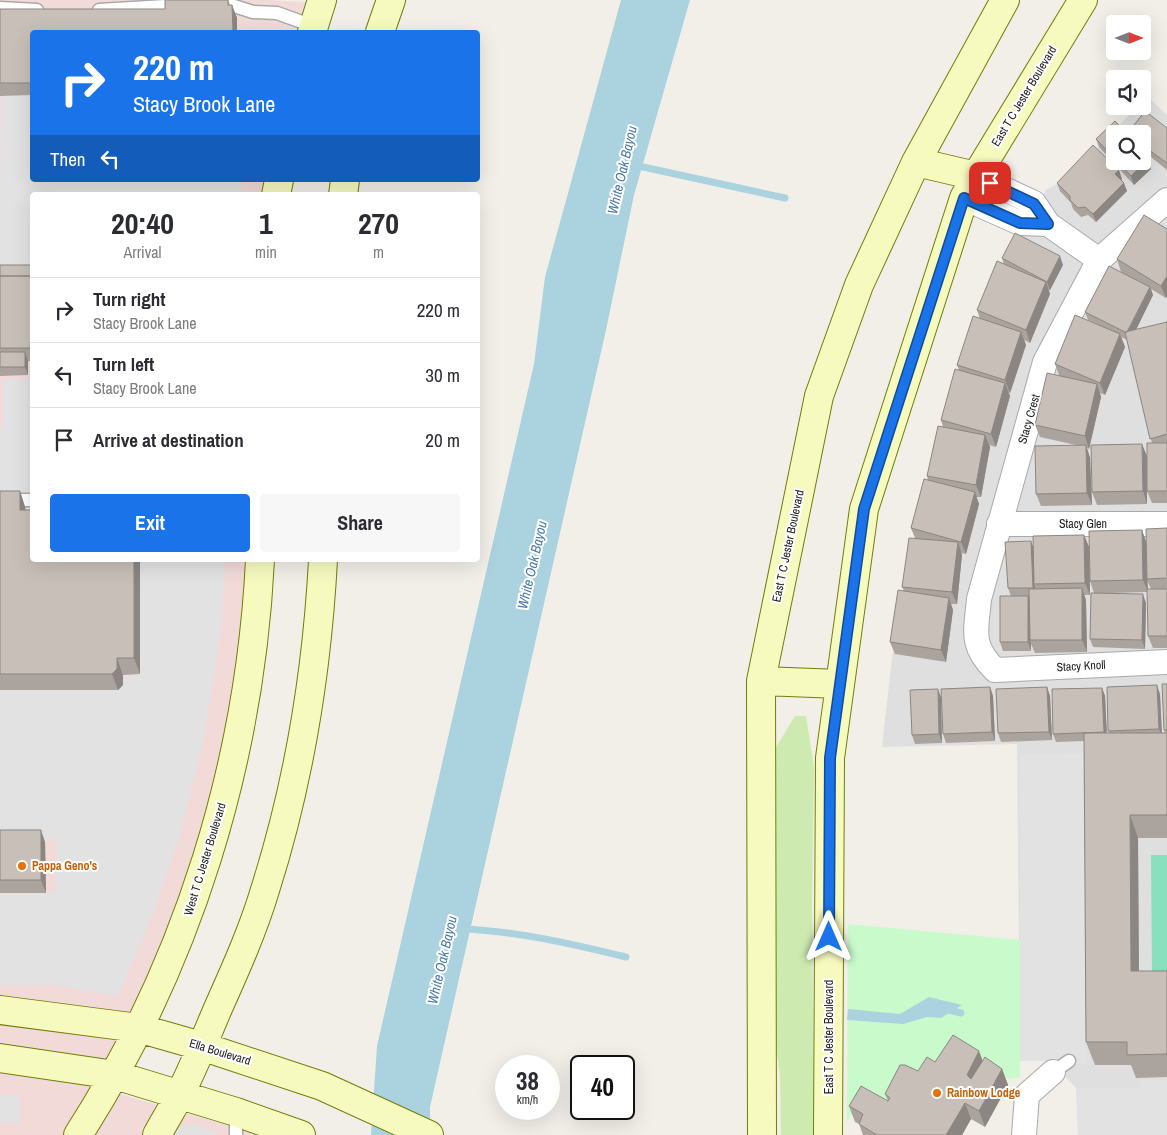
<!DOCTYPE html>
<html lang="en">
<head>
<meta charset="utf-8">
<style>
  body { margin:0; font-family:"Archivo Narrow",sans-serif; background:#f7f7f7; color:#2b2b33; height:100vh; display:flex; flex-direction:column; font-size:19px; white-space:nowrap }
  * { box-sizing:border-box; margin:0 }
  p { font-size:16px; color:#7c7c81 }
  .icon { flex:none; width:28px; height:28px; fill:none; stroke:currentColor; stroke-width:2; stroke-linecap:round; stroke-linejoin:round }
  .map { position:relative; flex:1; overflow:hidden }
  .panel { position:absolute; left:30px; top:192px; width:450px; height:370px; display:flex; flex-direction:column; background:#fff; border-radius:5px; box-shadow:0 5px 20px #0002 }
  .panel>* { flex:none }
  .guide { position:absolute; left:30px; top:30px; width:450px; height:152px; border-radius:5px; box-shadow:0 5px 20px #0002; background:#1a73e8; color:#fff; overflow:hidden }
  .needle { width:32px; rotate:90deg }
  .fabs { position:absolute; left:1106px; top:15px; display:grid; gap:10px }
  .fabs a { display:grid; place-items:center; width:45px; height:45px; border-radius:5px; background:#fff; box-shadow:0 5px 20px #0002; font-size:25px }
  .speed { position:absolute; left:495px; top:1055px; display:flex; gap:10px; font-size:25px; font-weight:700; text-align:center }
  .speed>* { display:grid; place-content:center; width:65px; height:65px; border-radius:50%; background:#fff; box-shadow:0 5px 20px #0002; line-height:1 }
  .speed small { font-size:12px; font-weight:400 }
  .speed .limit { border:2px solid #111; border-radius:8px; background:#fff; color:#111 }
  .pin { position:absolute; display:grid; place-items:center; width:42px; height:42px; color:#fff; margin:-21px; border-radius:10px; box-shadow:0 2px 8px #0006 }
  .me { position:absolute; width:55px; margin:-28px; rotate:0deg; stroke-linejoin:round; filter:drop-shadow(0 0 4px #0008) }
  .turn { display:flex; align-items:center; gap:18px; height:105px; padding:0 20px; font-size:22px }
  .turn .icon { width:65px; height:65px; stroke-width:2.5 }
  .turn b { display:block; font-size:35px; line-height:42px }
  .then { display:flex; align-items:center; height:48px; padding:0 20px; background:#0003; gap:10px; font-size:19px }
  .eta { display:flex; justify-content:space-evenly; align-items:center; height:85px; text-align:center }
  .eta b { font-size:30px; font-weight:700; line-height:35px }
  .cta { display:flex; gap:10px; margin-top:auto; padding:10px 20px }
  .cta a { flex:1; height:58px; border-radius:5px; background:#1a73e8; color:#fff; font-size:20px; font-weight:700; line-height:58px; text-align:center }
  .cta a+a { background:#f7f7f7; color:#2b2b33 }
  ul { padding:0; list-style:none }
  li { display:flex; align-items:center; gap:15px; height:65px; padding:0 20px; border-top:1px solid #e1e1e2 }
  li div { flex:1 }
  li b { display:block; font-size:19px }
  li em { font-style:normal }
  .map>svg:first-child { display:block }
</style>
</head>
<body>
<div class="map">
<svg width="1167" height="1135" viewBox="0 0 1167 1135">
  <rect width="100%" height="100%" fill="#f2efe9"/>
  <path fill="#e0dfdf" fill-rule="evenodd" d="M1148 97 1167 115V1135H1078L1076 1088 1051 1061H1020L1017 744 882 747 892 658 907 574 926 483 956 383 987 297 1011 242 1047 189 1066 180 1138 106H1142L1143 102ZM1115 134H1142V161H1115Z"/>
  <path fill="#f2dad9" d="M0 0H269L307 2 298 32H32V180H266L264 195H32V560H246L242 616 232 698 217 771 197 848 168 930 100 1088 250 1132V1135H0Z"/>
  <path fill="#cdebb0" d="M795 716H806L814 767 812 900 814 1135H781L780 1075 769 994 770 757Z"/>
  <path fill="#c8facc" d="M848 924 1020 940V1077L1008 1079 960 1043 886 1105 864 1094 847 1122Z"/>
  <path fill="#88e0be" d="M1151 855H1167V979H1152Z"/>
  <path fill="#e2e2e2" d="M1 95H32V180H241V195H32V269L0 270Z
    M3 379H32V494H0V426L3 425Z
    M140 560H225L223 608 217 656 204 736 178 840 153 912 118 996 56 985H0V893L56 892V839H0V690H118L123 685V675L140 674Z
    M1084 753 1087 1064 1051 1061H1020V754Z
    M1140 1080H1167V1135H1078L1077 1088H1139Z
    M0 1095H19L20 1123H0Z
    M194 1124 221 1135H172L177 1128Z"/>
  <path fill="#aad3df" d="M621 0H690L634 195 606 330 430 1107V1135H371L377 1046 534 364 545 277Z
    M929 997 962 1005 941 1018 927 1017 903 1024 847 1020 848 1009 900 1014Z"/>
  <g fill="none" stroke-linecap="round" stroke-linejoin="round">
    <path stroke="#aad3df" stroke-width="7" d="M634 165 785 198
      M462 929C518 931 572 944 626 957
      M945 1009 961 1013"/>
    <defs>
      <path id="lane" d="M217 5H231L253 12 277 13 313 26
        M0 8 37 10
        M99 10 182 5
        M0 500H32
        M1053 1072 1069 1061
        M236 1135V1112"/>
      <path id="street" d="M976 176 1034 203 1048 224 1099 260
        M964 198 1020 223 1048 224
        M1167 200 1099 260 1045 362 979 599C976 632 970 645 995 670L1167 662
        M999 524H1167
        M1024 1135 1027 1095 1053 1072"/>
      <path id="secondary" d="M312 32 322 0
        M380 32 391 0
        M916 162 976 176
        M276 195 279 180
        M343 195 345 180
        M761 681 840 684
        M0 1010 138 1028 201 1046 322 1086 429 1135
        M0 1058 115 1075 236 1112 301 1135
        M78 1135C188 964 250 763 260 560
        M157 1135C164 1122 172 1109 179 1096 194 1067 206 1036 219 1006 236 968 253 930 265 890 299 783 317 672 323 560
        M762 1135 761 681 819 396 859 285 916 162 1005 0
        M828 1135 830 758 864 509 964 198 976 176 1083 0"/>
    </defs>
    <use href="#lane" stroke="#a9a9a9" stroke-width="15"/>
    <use href="#street" stroke="#a9a9a9" stroke-width="26"/>
    <use href="#secondary" stroke="#707d05" stroke-width="30"/>
    <use href="#lane" stroke="#fff" stroke-width="12"/>
    <use href="#street" stroke="#fff" stroke-width="24"/>
    <use href="#secondary" stroke="#f7fabf" stroke-width="28"/>
  </g>
  <path fill="#aba49e" fill-rule="evenodd" d="M228 0 230 5H232L237 18V32H32V95L0 96V9H165Z
    M1167 128V170L1146 153 1148 156 1151 164 1150 166 1151 169 1134 185 1099 147 1096 139 1115 134V161H1142V134H1131L1130 130Z
    M1122 179 1121 180 1127 191 1096 222 1088 215 1081 217 1073 209 1071 203 1060 191 1057 183Z
    M1167 229V296L1166 298 1151 289 1153 295 1136 330 1167 322V503H1152L1147 491V504L1097 505 1092 492 1147 456 1152 443 1127 340 1121 337 1125 347 1105 395 1100 393 1101 397 1089 449 1087 448 1090 458 1092 505 1041 506 1036 494 1076 445 1040 437 1035 425 1059 375 1055 364 1097 324 1088 320 1085 312 1129 277 1121 272 1117 259Z
    M1002 258 1063 265 1050 290H1049L1050 294 1030 343 1024 340 1026 345 1010 393 1008 392 1010 396 996 447 989 445 990 447 981 497H976L979 504 966 554 961 553 962 555 957 604H951L953 610 946 662 895 654 890 642 904 591 902 587 915 538 911 528 928 480 927 476 943 427 941 420 959 370 957 365 980 319 977 310 1004 264Z
    M0 265H32V361H28V375L0 376Z
    M0 491H20L25 507 26 510 140 560V674L123 675V685L118 690H0Z
    M1167 528V648H1153L1148 636V592L1111 593 1146 603 1145 649 1093 647 1090 639 1094 593 1090 581 1142 530 1146 542ZM1147 580 1151 589H1148Z
    M1084 535 1089 547 1090 595H1084L1086 600 1087 652 1035 653 1031 644V651H1003L1000 642 1011 596 1008 588 1031 541 1033 548Z
    M1167 684V838H1138L1139 971H1167V1077L1136 1078 1131 1065H1095L1086 1042 1084 741 1056 742 1053 734 1102 688 1105 696 1107 733H1109L1108 731 1160 694 1162 733H1165L1164 730Z
    M990 687 993 696 995 741 946 743 943 734Z
    M1047 687 1050 696 1052 740 1001 742 998 733Z
    M941 697 942 743 915 744 912 735Z
    M0 830 45 842 46 893H0Z
    M983 1061 1002 1069 1008 1085 985 1127 971 1119 962 1135H863L859 1124 855 1122 849 1106 888 1101 885 1094 935 1062Z"/>
  <path fill="#8b8681" d="M232 5 237 18V32H233Z
    M1148 156 1151 164 1150 166 1151 169 1134 185 1131 176Z
    M1119 170 1122 179 1118 183 1115 174Z
    M1124 183 1127 191 1096 222 1093 214Z
    M1060 256 1063 265 1050 290 1047 282Z
    M1167 276V296L1166 298 1161 286Z
    M1046 282 1050 294 1030 343 1026 330Z
    M1150 287 1153 295 1130 342 1127 333Z
    M1021 332 1026 345 1010 393 1005 380Z
    M1120 334 1125 347 1105 395 1100 383Z
    M25 352 28 361V375L25 367Z
    M1005 383 1010 396 996 447 991 434Z
    M1097 384 1101 397 1089 449 1085 436Z
    M985 435 990 447 981 497 976 485Z
    M1142 444 1147 456V504L1143 491Z
    M1086 445 1090 458 1092 505 1087 493Z
    M20 491 25 507 26 527 20 510Z
    M975 492 979 504 966 554 961 542Z
    M1142 530 1146 542 1148 592 1143 580Z
    M1084 535 1089 547 1090 595 1085 583Z
    M1031 541 1034 549V584L1035 587 1036 596 1033 588Z
    M958 542 962 555 957 604 952 592Z
    M134 560H140V674L134 658Z
    M1082 588 1086 600 1087 652 1082 640Z
    M1143 594 1146 603 1145 649 1142 640Z
    M1028 596 1031 604 1030 640 1031 644V651L1028 642Z
    M949 598 953 610 946 662 941 650Z
    M117 658 123 675V685L118 690 112 674Z
    M1157 685 1160 694 1162 738 1159 729Z
    M990 687 993 696 995 741 992 732Z
    M1047 687 1050 696 1052 740 1049 732Z
    M1102 688 1105 696 1107 741 1104 732Z
    M938 689 941 697 942 743 939 734Z
    M1130 815 1138 838 1139 994 1131 971Z
    M41 830 45 842 46 893 41 880Z
    M979 1051 985 1067 973 1091 967 1075Z
    M1002 1069 1008 1085 985 1127 979 1111Z
    M965 1103 971 1119 962 1135H946Z"/>
  <path fill="#c7bfb8" stroke="#8b8681" d="M165 0H228V5H232L233 32H32V83H0V9H165Z
    M1145 111 1167 128V163L1142 145V134H1134L1130 130Z
    M1115 121 1127 134H1115V159L1096 139Z
    M1093 145 1119 170 1115 174 1124 183 1093 214 1085 207 1078 208 1070 200V196L1057 183Z
    M1142 150 1148 156 1146 158 1148 160 1131 176 1117 161H1142Z
    M1144 215 1167 229V276L1161 286 1117 259Z
    M1015 233 1060 256 1047 282 1002 258Z
    M997 261 1046 282 1026 330 977 310Z
    M0 265H32V276H0Z
    M1109 266 1150 287 1127 332H1125L1085 312Z
    M0 276H32V348H0Z
    M1075 315 1120 334 1100 383 1055 364Z
    M973 316 1021 332 1005 380 957 365Z
    M1167 322V434L1150 439 1125 332Z
    M0 352H25V367H0Z
    M955 369 1005 383 991 434 941 420Z
    M1047 373 1097 384 1085 436 1035 425Z
    M938 426 985 435 976 485 927 476Z
    M1147 443H1167V491H1147Z
    M1142 444 1143 491 1092 492 1091 445Z
    M1086 445 1087 493 1036 494 1035 446Z
    M924 479 975 492 961 542 911 528Z
    M0 491H20V510H32V560H134V658H117V669L112 674H0Z
    M1167 528V578L1147 579 1146 529Z
    M1142 530 1143 580 1090 581 1089 531Z
    M1084 535 1085 583 1034 584 1033 536Z
    M909 538 958 542 952 592 902 587Z
    M1031 541 1033 588H1008L1005 542Z
    M1082 588V640H1030L1029 589Z
    M1147 589H1167V636H1148Z
    M898 590 949 598 941 650 890 642Z
    M1091 593 1143 594 1142 640 1090 639Z
    M1000 596H1028V642H1000Z
    M1162 684H1167V730H1164Z
    M1157 685 1159 729 1108 731 1107 687Z
    M990 687 992 732 943 734 941 689Z
    M1047 687 1049 732 998 733 996 689Z
    M1102 688 1104 732 1053 734 1052 689Z
    M938 689 939 734 912 735 910 690Z
    M1084 733H1167V815H1130L1131 971H1167V1054L1127 1055V1042H1086Z
    M0 830H41V880H0Z
    M953 1035 979 1051 967 1075 971 1079 985 1057 1002 1069 979 1111 965 1103 946 1135H877L859 1124 863 1114 849 1106 861 1086 888 1101 890 1098 885 1094 900 1065H905L918 1071 927 1057 935 1062Z"/>
  <g fill="none" stroke-linecap="round" stroke-linejoin="round">
    <defs>
      <path id="route" d="M829 937 830 758 864 509 964 198 1020 223 1048 224 1034 204 990 183"/>
    </defs>
    <use href="#route" stroke="#114b97" stroke-width="12"/>
    <use href="#route" stroke="#1a73e8" stroke-width="9"/>
  </g>
  <g fill="#e8710a" stroke="#fff" stroke-width="2">
    <circle cx="22" cy="866" r="5"/>
    <circle cx="937" cy="1093" r="5"/>
  </g>
  <g text-anchor="middle" dominant-baseline="central" stroke-width="4" stroke-linejoin="round" paint-order="stroke">
    <g font-size="12" fill="#222" stroke="#fff">
      <text transform="translate(1024 96) rotate(-59)">East T C Jester Boulevard</text>
      <text transform="translate(1029 419) rotate(-74)">Stacy Crest</text>
      <text x="1083" y="524">Stacy Glen</text>
      <text transform="translate(788 546) rotate(-78)">East T C Jester Boulevard</text>
      <text transform="translate(1081 666) rotate(-3)">Stacy Knoll</text>
      <text transform="translate(205 859) rotate(-73)">West T C Jester Boulevard</text>
      <text transform="translate(829 1037) rotate(-90)">East T C Jester Boulevard</text>
      <text transform="translate(220 1052) rotate(17)">Ella Boulevard</text>
    </g>
    <g font-size="12" font-weight="bold" fill="#c56008" stroke="#fff" text-anchor="start">
      <text x="32" y="866">Pappa Geno's</text>
      <text x="947" y="1093">Rainbow Lodge</text>
    </g>
    <g font-size="14" font-style="italic" fill="#4a7aab" stroke="#fff">
      <text transform="translate(622 170) rotate(-77)">White Oak Bayou</text>
      <text transform="translate(532 565) rotate(-77)">White Oak Bayou</text>
      <text transform="translate(442 960) rotate(-77)">White Oak Bayou</text>
    </g>
  </g>
</svg>
<div class="fabs">
<a><svg class="needle" viewBox="-14 -14 28 28"><path d="M0-13l5 13h-10z" fill="#e53935"/><path d="M0 13l5-13h-10z" fill="#7c7c81"/></svg></a>
<a><svg class="icon" aria-label="sound" viewBox="0 0 24 24"><path d="M4 9h4l5-4v14l-5-4H4zM17 9q2 3 0 6"/></svg></a>
<a><svg class="icon" aria-label="search" viewBox="0 0 24 24"><circle cx="10" cy="10" r="6"/><path d="M15 15l6 6"/></svg></a>
</div>
<div class="speed"><div>38<small>km/h</small></div><div class="limit">40</div></div>
<div class="pin" style="left:990px;top:183px;background:#d93025"><svg class="icon" aria-label="arrive" viewBox="0 0 24 24"><path d="M6 21V4h12l-3 4 3 4H6"/></svg></div>
<svg class="me" style="left:829px;top:937px" viewBox="-20 -20 40 40"><path d="M0-17L14 15 0 8-14 15z" fill="#1a73e8" stroke="#fff" stroke-width="4"/></svg>
<div class="guide">
<div class="turn"><svg class="icon" aria-label="right" viewBox="0 0 24 24"><path d="M7 20v-9h11M14 6l5 5-5 5"/></svg><div><b>220 m</b>Stacy Brook Lane</div></div>
<div class="then">Then<svg class="icon" aria-label="left" viewBox="0 0 24 24"><path d="M17 20v-9H6M10 6l-5 5 5 5"/></svg></div>
</div>
<section class="panel">
<div class="eta">
<div><b>20:40</b><p>Arrival</p></div>
<div><b>1</b><p>min</p></div>
<div><b>270</b><p>m</p></div>
</div>
<ul>
<li><svg class="icon" aria-label="right" viewBox="0 0 24 24"><path d="M7 20v-9h11M14 6l5 5-5 5"/></svg><div><b>Turn right</b><p>Stacy Brook Lane</p></div><em>220 m</em></li>
<li><svg class="icon" aria-label="left" viewBox="0 0 24 24"><path d="M17 20v-9H6M10 6l-5 5 5 5"/></svg><div><b>Turn left</b><p>Stacy Brook Lane</p></div><em>30 m</em></li>
<li><svg class="icon" aria-label="arrive" viewBox="0 0 24 24"><path d="M6 21V4h12l-3 4 3 4H6"/></svg><div><b>Arrive at destination</b></div><em>20 m</em></li>
</ul>
<div class="cta"><a>Exit</a><a>Share</a></div>
</section>
</div>
</body>
</html>
